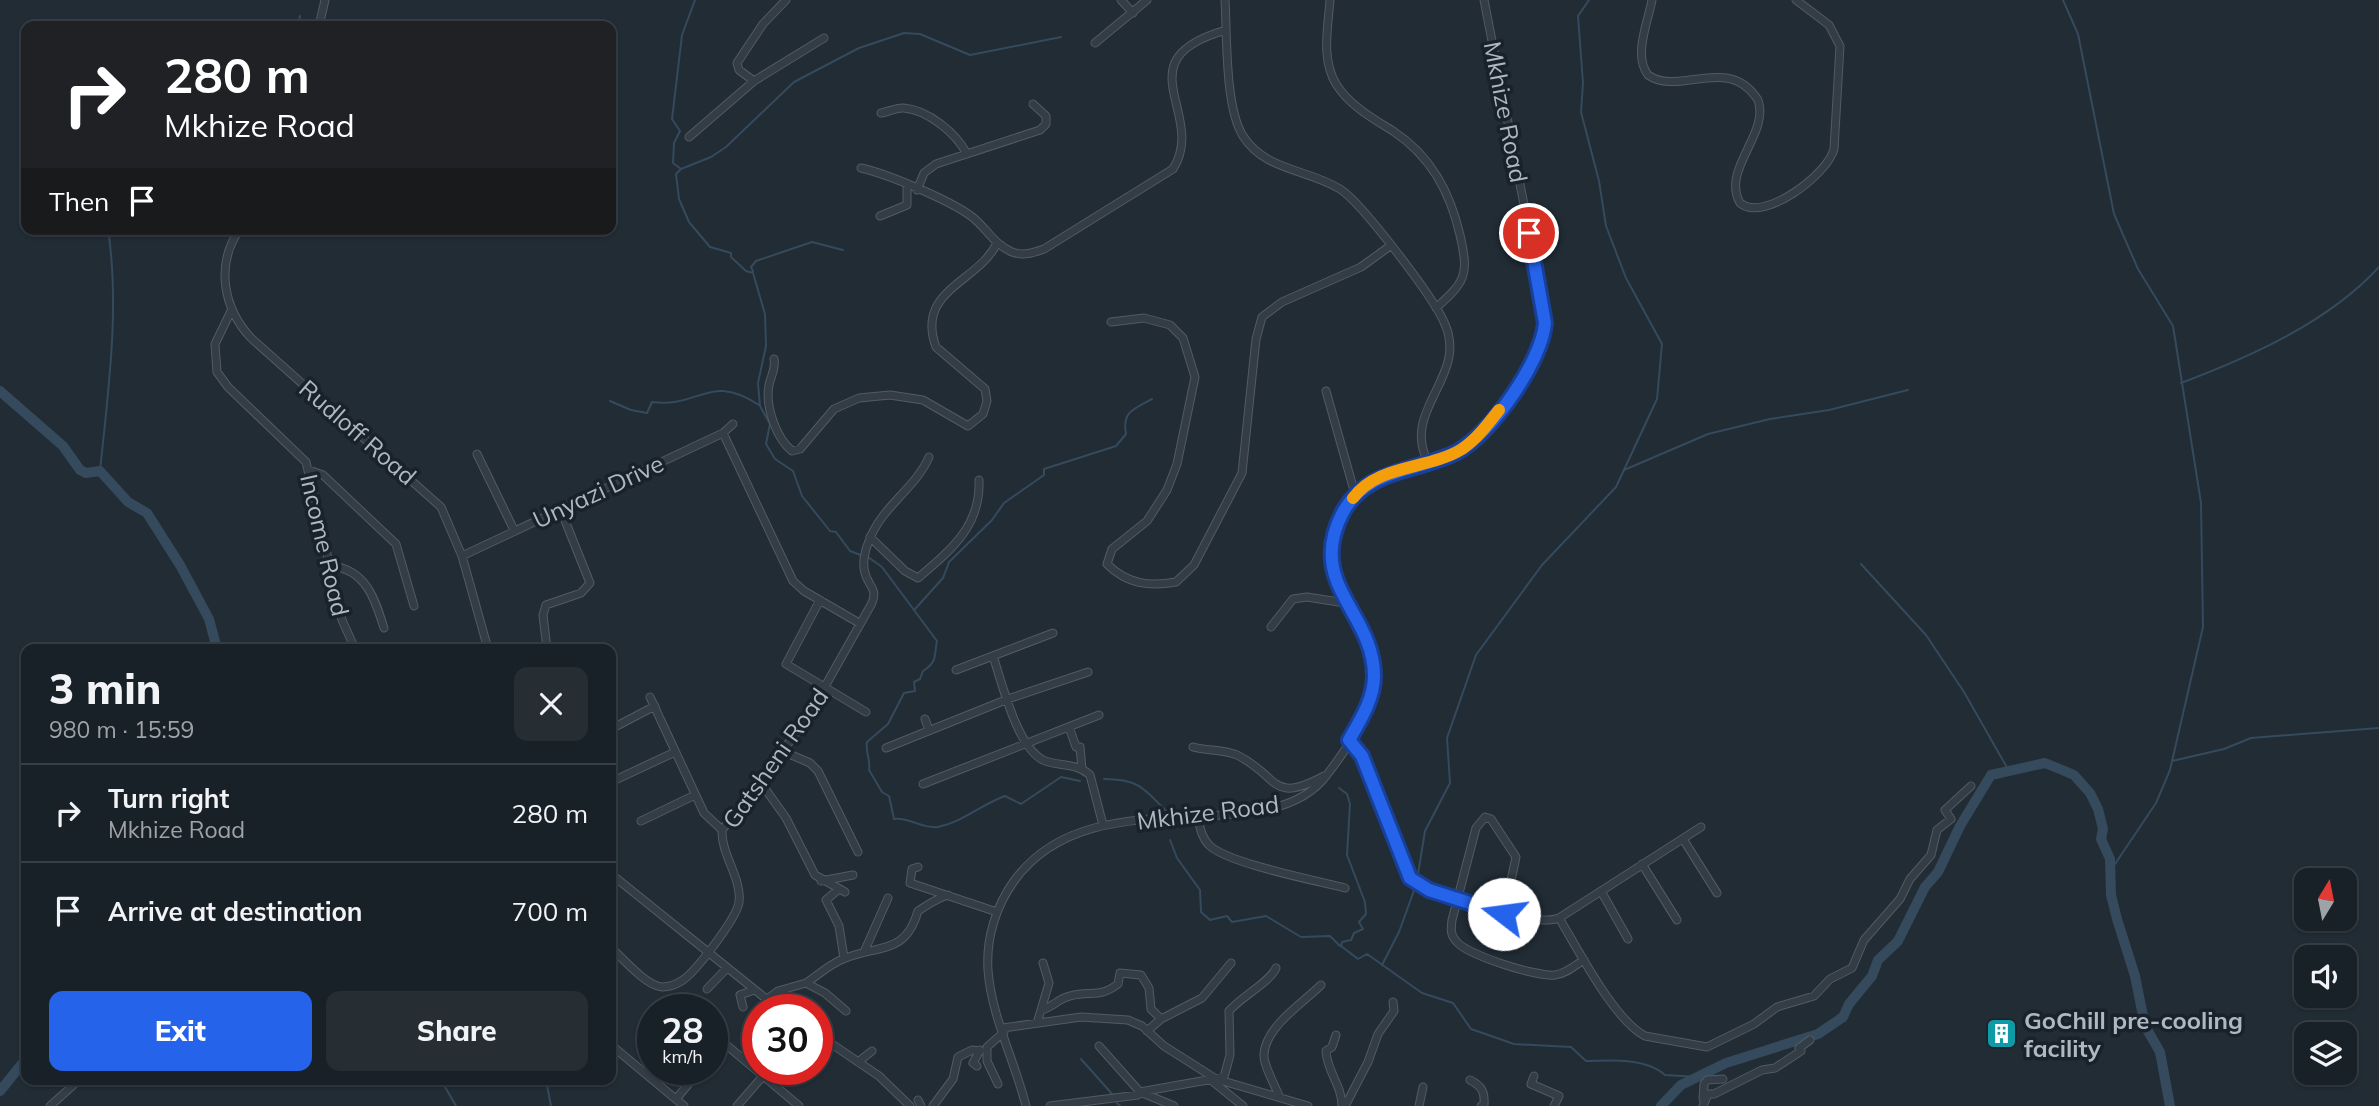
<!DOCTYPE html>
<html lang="en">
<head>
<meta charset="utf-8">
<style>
  body { margin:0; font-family:Mulish,sans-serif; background:#262e34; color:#f1f3f6; height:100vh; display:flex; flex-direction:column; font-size:26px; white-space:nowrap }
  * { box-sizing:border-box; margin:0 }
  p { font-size:23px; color:#9fa3a8 }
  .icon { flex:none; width:38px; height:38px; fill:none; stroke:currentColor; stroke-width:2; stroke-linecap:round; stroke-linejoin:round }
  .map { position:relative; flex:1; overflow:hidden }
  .panel { position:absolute; left:21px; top:644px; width:595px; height:441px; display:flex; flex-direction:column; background:#192128; border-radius:14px; box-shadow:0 2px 5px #0004,0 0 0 2px #373e45 }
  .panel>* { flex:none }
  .top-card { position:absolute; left:21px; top:21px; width:595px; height:214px; border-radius:14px; box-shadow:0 2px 5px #0004,0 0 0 2px #373e45; background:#202124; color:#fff; overflow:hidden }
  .needle { width:46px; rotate:10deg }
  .tools { position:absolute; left:2294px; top:868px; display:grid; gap:14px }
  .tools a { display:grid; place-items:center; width:63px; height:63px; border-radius:14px; background:#192128; box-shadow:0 2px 5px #0004,0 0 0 2px #373e45; font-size:35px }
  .speed { position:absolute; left:637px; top:994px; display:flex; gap:14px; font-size:35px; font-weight:700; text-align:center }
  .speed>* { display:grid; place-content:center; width:91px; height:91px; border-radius:50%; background:#192128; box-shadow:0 2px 5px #0004,0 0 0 2px #373e45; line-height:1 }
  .speed small { font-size:18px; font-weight:400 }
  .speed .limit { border:10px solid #d22; background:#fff; color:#111 }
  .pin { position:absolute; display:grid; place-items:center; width:60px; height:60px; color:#fff; margin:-30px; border:4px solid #fff; border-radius:50%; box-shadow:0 2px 7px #0007 }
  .me { position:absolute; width:77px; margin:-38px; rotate:285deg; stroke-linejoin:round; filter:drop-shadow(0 0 5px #0008) }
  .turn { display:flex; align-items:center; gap:24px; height:147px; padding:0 28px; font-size:32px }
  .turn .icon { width:91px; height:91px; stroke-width:2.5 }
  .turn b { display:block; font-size:49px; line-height:60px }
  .then { display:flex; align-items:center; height:66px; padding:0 28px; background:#0003; gap:14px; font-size:26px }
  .round { display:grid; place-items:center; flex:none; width:74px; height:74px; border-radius:14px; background:#262e34 }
  .headline { display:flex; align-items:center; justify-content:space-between; height:119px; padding:0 28px }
  h1 { font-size:42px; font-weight:800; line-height:52px }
  .cta { display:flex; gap:14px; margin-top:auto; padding:14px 28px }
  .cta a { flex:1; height:80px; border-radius:14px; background:#2563eb; color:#fff; font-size:28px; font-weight:800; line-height:80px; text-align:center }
  .cta a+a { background:#262e34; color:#f1f3f6 }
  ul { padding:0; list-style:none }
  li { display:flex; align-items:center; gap:21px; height:98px; padding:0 28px; border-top:2px solid #373e45 }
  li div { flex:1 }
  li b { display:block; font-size:26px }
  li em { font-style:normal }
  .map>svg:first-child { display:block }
</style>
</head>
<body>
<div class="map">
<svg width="2379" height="1106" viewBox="0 0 2379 1106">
  <rect width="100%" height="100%" fill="#212c35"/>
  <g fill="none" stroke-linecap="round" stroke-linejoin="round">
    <path stroke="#354a5c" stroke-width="2" d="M695 0 682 35 672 119 680 131 674 143 673 163 681 169 676 174 679 199 689 222 710 247 731 253V257L746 271 753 273 765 314 766 346 758 383 760 406 770 424 766 444 775 459 793 471 802 496 830 531 836 532 850 551 863 556
      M2063 0 2078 34 2114 214 2138 269 2173 326 2201 503 2203 627 2170 770 2156 803 2109 873
      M294 26 298 25 300 16
      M681 169 711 157 726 147 794 82 859 48 904 33 920 34 970 55 1061 37
      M753 271 751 267 756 261 812 242 843 250
      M2181 383C2250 357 2329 322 2379 267
      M610 401 631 410 647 413 652 402C701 408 709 372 759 405
      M1624 470 1708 434 1770 419 1829 410 1908 390
      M100 471C108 392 120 309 108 229
      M868 557 882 567 937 641C934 654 938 662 923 671L920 679 914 682 915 691 904 693 888 724 867 742C865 753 871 759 869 770L882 792 889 796 894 819C909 817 922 829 938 827 963 822 982 804 1005 796L1021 804 1061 777 1080 781
      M1861 564 1926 635 1964 692 2009 771
      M915 609 943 578 949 562 992 520 1004 503 1044 475V469L1116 446 1126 434C1122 412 1133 409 1152 399
      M2172 761 2224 749 2251 738 2379 728
      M1104 779C1138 779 1144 788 1166 811
      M1339 788 1347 794 1350 804 1347 855 1365 902 1366 914 1359 922 1363 929 1354 933 1351 940 1342 942 1341 946 1358 959 1367 954 1422 993 1453 1003 1471 1029 1514 1044 1571 1047 1586 1061C1611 1060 1647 1058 1665 1075L1699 1077
      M1170 840 1177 858 1200 890 1201 912 1210 920 1227 916 1232 922 1266 916 1301 937 1330 936 1340 946
      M1417 880 1425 831 1450 783 1447 738 1476 655 1542 565 1616 487 1657 399 1662 344 1626 278 1606 226 1599 181 1581 112 1583 83 1578 16 1589 0
      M1382 965 1399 932 1416 885
      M1081 1059 1113 1095
      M441 1080 456 1106
      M546 1080 551 1106
      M1117 1103 1120 1106"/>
    <path stroke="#354a5c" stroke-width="10" d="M0 391 63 446 80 470 86 473 100 471 128 502 147 513 180 565 209 619 217 649
      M0 1091 26 1059
      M1661 1106 1681 1085 1726 1063 1818 1034 1843 1017 1849 1004 1872 976 1878 960 1898 941 1925 887 1938 872 1960 826 1991 775 2045 763 2074 775 2090 793 2098 809 2103 829 2101 839 2110 859 2111 895 2117 919 2135 976 2145 1026 2160 1052 2170 1106"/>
    <defs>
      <path id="minor" d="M1121 0 1133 13
        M1225 0C1227 35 1225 108 1243 136 1265 171 1308 169 1340 189 1362 203 1433 297 1444 322 1470 376 1400 409 1428 462
        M1330 0C1328 27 1321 59 1336 84 1349 105 1372 118 1393 131 1431 156 1450 192 1460 235 1469 275 1466 281 1436 308
        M1652 0C1648 22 1633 55 1648 75 1679 97 1728 53 1758 100 1770 134 1721 169 1740 203 1764 223 1828 174 1834 149L1840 46 1829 25 1796 0
        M319 26 325 0
        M1095 43 1147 0
        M754 81 739 70 737 63 763 24 786 0
        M881 113C888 112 897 107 904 108 928 110 956 133 967 154
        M689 137 754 81 824 38
        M861 168C888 174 949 200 971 216 986 227 994 245 1012 252 1023 256 1033 253 1044 249L1173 169C1208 114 1121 60 1226 30
        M917 190 924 173 936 164 1040 130 1046 124V116L1033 104
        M880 216 907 205V184
        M240 229C215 264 223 308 251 338L441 507 462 556 488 649
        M231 311 215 344 217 372 228 387 306 462 342 620 355 649
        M1111 322 1144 318 1170 325 1183 338 1195 377 1177 464 1167 490 1147 521 1112 549 1107 564C1127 584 1149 587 1176 582L1194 565 1242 473 1256 339 1262 317 1282 302 1361 267 1390 246
        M774 359C776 370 771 375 769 385 765 406 776 438 792 451L800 449 834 409 859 398 890 395 923 400 968 426 983 414 987 401 985 389 936 347C915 290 979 282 997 243
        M1326 391 1355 494
        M723 433 793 581 804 591 859 623
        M477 454 514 530
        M309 470 323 475 396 544 414 606
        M870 537 905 571 918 578C951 550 981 526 979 480
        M462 556 723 433 733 424
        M332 566C366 570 375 599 384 628
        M820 600 786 664 866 712
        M1271 627 1293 599 1307 597 1345 603
        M547 649 543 615 546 605 581 593 590 583 560 508
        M993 656C1002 683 1017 747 1043 760 1058 767 1076 762 1090 775L1103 825
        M956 670 1053 633
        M650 697 704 813 722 830
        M925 719 929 730
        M1069 727 1076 747H1080L1082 769
        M611 729 655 706
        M1349 740 1362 756 1410 878C1430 899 1533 928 1559 918L1701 827
        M1193 747C1207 751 1224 749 1237 755 1280 776 1270 805 1324 776
        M886 748 1008 699 1088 672
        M782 751 810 763 818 771 858 852
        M759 780 786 818 815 875 845 892
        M611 782 675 752
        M923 784 1099 715
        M1197 815C1200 826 1201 837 1209 845 1226 863 1318 881 1345 888
        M641 821 695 795
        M1683 839 1717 893
        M1642 864 1677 920
        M918 867 912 869 910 883 997 912
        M611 874 780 1010
        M821 881 853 875
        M839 889 826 900 839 926 844 958
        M1601 891 1628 939
        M1504 914 1516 857 1491 819 1485 817 1476 828 1452 920C1451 929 1450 934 1456 941 1466 955 1537 977 1555 975 1566 974 1575 965 1584 960
        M1559 918C1578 949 1614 1020 1645 1036L1707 1047 1754 1024 1777 1007 1814 996 1830 979 1852 968 1864 940 1900 899 1910 879 1931 855 1937 830 1951 819 1945 810 1971 786
        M611 948C624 959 645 985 662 987 669 987 677 984 683 980 696 971 737 918 739 902 742 878 721 855 722 830L806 720 872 603C878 588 868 586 865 573 862 564 865 549 869 541 881 507 915 489 929 457
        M864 952 888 898
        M806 983C818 975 830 964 843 959 878 944 905 956 918 911 928 905 935 899 948 895
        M707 989 727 968
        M766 1000 778 991 806 983 825 993 846 1011
        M743 1007 740 995 754 990
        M1041 1010 1049 983 1043 963
        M1037 1023 1041 1010C1052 1008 1059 998 1070 996 1091 990 1098 999 1118 984L1120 973 1141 975 1149 988 1151 1009 1161 1019
        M1003 1028 1081 1017 1128 1020 1142 1026 1164 1046 1216 1079 1308 1106
        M1147 1031 1161 1019 1202 998 1231 963
        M817 1034 879 1076 910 1106
        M1336 1035 1332 1047 1326 1051C1327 1072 1342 1085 1342 1106
        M611 1045 684 1106
        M1099 1046 1140 1092 1224 1077 1230 1055 1229 1011C1242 996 1270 982 1276 968
        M712 1055 724 1043 799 1106
        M858 1062 872 1051
        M977 1066 973 1063 980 1050
        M1534 1076 1531 1084 1559 1096 1554 1106
        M1211 1080 1243 1106
        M1470 1080C1482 1086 1485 1092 1484 1105L1481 1106
        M998 1084 987 1061V1047L1004 1032
        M1279 1096C1275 1085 1263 1065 1264 1054 1266 1026 1303 1003 1321 985
        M676 1099 701 1069
        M1703 1099 1704 1084 1707 1080 1723 1079
        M918 1100 921 1106
        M50 1106 79 1080
        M737 1106 764 1075
        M933 1106 953 1079 958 1057 972 1050 980 1051
        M1026 1106C1015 1062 991 1015 988 970 986 938 996 906 1014 881 1092 773 1267 854 1326 776 1346 750 1375 710 1374 676 1373 608 1290 570 1354 496 1379 467 1424 468 1456 452 1486 438 1533 373 1542 342 1546 331 1544 318 1544 307L1484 0
        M1050 1106 1138 1095 1140 1092 1174 1106
        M1345 1106 1368 1062 1378 1034 1394 1011 1393 1002
        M1419 1106 1423 1087
        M1703 1106 1708 1094H1714L1762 1070 1775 1068 1801 1051 1799 1048 1810 1040"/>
    </defs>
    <use href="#minor" stroke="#515b64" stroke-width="9"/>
    <use href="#minor" stroke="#343d46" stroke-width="7"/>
  </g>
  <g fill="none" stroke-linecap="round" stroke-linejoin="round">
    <defs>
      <path id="route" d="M1504 914 1429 890 1410 878 1362 756 1349 740C1360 721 1374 699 1374 676 1374 612 1305 584 1343 512 1367 468 1418 472 1457 452 1491 434 1542 361 1545 323L1529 233"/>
    </defs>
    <use href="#route" stroke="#184099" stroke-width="18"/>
    <use href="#route" stroke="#2563eb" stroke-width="12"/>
    <path stroke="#f59e0b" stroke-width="12" d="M1353 498C1378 464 1428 470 1462 449 1477 439 1488 424 1499 410"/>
  </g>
  <defs>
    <symbol id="building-square" viewBox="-11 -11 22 22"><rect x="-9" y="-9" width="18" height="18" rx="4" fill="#0f9aa8" stroke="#19222a"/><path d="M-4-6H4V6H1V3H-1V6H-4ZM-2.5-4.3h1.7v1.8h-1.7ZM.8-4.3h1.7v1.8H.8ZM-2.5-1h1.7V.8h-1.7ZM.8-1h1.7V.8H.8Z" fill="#fff"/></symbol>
  </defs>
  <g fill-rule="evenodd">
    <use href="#building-square" x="1984" y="1016" width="35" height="35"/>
  </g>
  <g text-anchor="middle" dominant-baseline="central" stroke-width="7" stroke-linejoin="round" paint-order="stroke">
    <g font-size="24" fill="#aeb8c3" stroke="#19222a">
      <text transform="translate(1506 112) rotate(79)">Mkhize Road</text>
      <text transform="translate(358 432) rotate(41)">Rudloff Road</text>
      <text transform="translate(598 491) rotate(-25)">Unyazi Drive</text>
      <text transform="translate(325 545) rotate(77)">Income Road</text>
      <text transform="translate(775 758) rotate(-55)">Gatsheni Road</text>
      <text transform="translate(1208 812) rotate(-7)">Mkhize Road</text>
    </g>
    <g font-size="24" font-weight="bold" fill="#aeb8c3" stroke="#19222a" text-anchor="start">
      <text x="2024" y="1020">GoChill pre-cooling<tspan x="2024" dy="28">facility</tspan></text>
    </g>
  </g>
</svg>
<div class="tools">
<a><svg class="needle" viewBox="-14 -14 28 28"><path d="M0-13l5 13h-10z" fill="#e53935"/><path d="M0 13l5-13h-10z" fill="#9fa3a8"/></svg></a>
<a><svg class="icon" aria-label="sound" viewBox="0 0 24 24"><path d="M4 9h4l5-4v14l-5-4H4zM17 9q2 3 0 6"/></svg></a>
<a><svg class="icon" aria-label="layers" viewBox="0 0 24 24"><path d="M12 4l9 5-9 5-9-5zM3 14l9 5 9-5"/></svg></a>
</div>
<div class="speed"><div>28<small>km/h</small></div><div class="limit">30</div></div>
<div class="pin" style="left:1529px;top:233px;background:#d93025"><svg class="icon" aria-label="arrive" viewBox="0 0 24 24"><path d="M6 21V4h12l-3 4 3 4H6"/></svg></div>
<svg class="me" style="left:1504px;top:914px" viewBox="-20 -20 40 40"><circle r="19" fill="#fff"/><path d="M0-13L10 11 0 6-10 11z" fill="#2563eb"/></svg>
<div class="top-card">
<div class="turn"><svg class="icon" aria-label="right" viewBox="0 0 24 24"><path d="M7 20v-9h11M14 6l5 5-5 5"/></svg><div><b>280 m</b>Mkhize Road</div></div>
<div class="then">Then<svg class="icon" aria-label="arrive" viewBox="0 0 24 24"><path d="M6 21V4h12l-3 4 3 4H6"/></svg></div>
</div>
<section class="panel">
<div class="headline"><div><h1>3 min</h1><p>980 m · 15:59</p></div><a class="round"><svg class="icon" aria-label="close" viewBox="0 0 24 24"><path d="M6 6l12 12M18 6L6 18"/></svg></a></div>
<ul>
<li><svg class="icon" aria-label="right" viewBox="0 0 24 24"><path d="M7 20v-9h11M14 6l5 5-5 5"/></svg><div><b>Turn right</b><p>Mkhize Road</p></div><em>280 m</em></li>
<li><svg class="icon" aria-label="arrive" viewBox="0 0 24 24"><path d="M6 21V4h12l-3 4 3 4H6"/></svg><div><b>Arrive at destination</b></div><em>700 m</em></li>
</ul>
<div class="cta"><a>Exit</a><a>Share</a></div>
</section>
</div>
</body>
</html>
